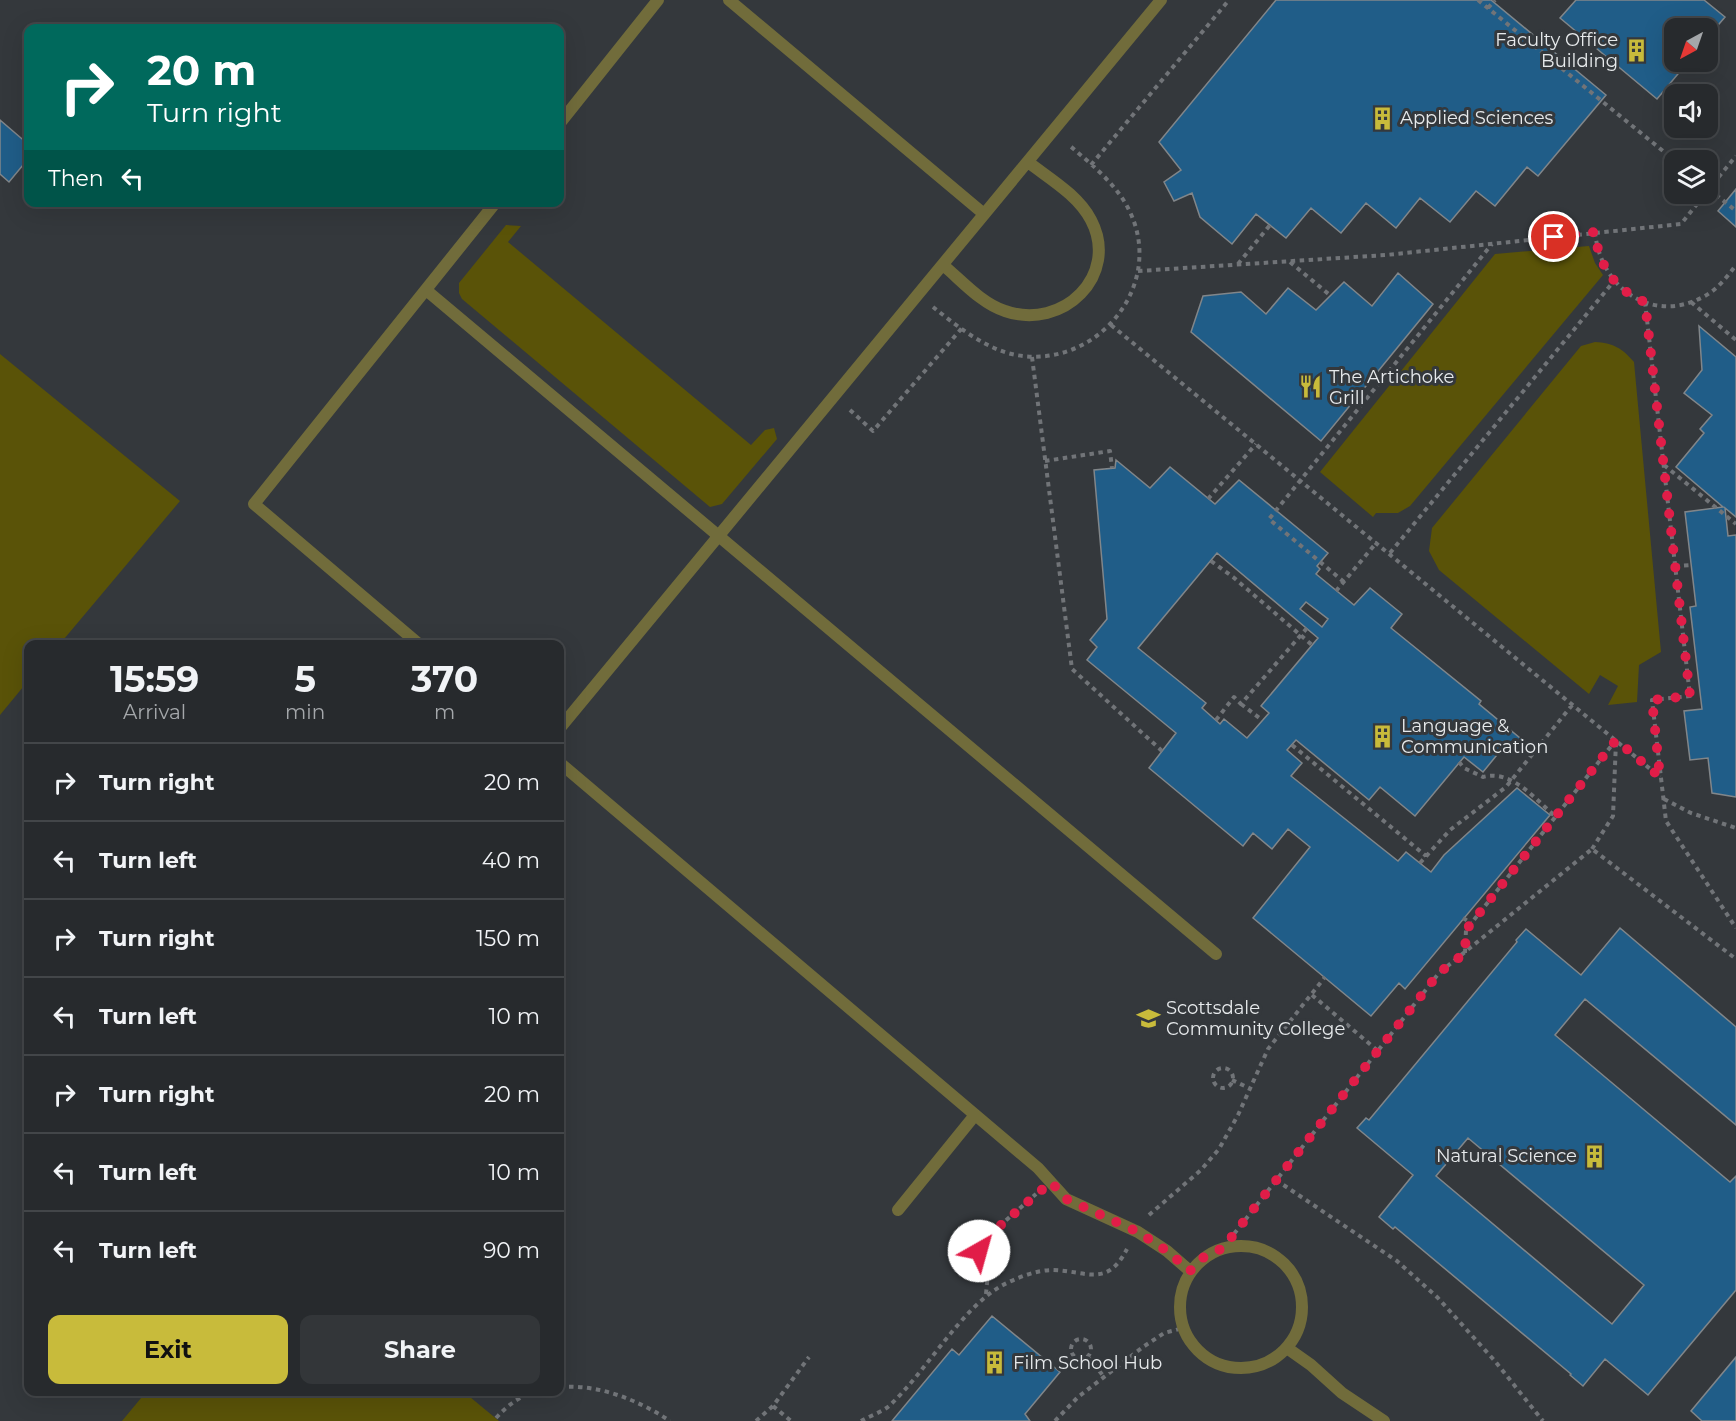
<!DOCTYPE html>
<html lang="en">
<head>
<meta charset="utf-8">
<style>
  body { margin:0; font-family:Montserrat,sans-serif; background:#333639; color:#f1f3f6; height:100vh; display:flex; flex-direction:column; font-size:22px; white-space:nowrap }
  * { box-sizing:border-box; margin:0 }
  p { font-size:20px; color:#a4a7aa }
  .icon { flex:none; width:33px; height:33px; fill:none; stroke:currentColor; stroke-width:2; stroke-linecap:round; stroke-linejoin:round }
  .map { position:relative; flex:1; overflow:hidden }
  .side { position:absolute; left:24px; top:640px; width:540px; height:756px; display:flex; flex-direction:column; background:#272a2d; border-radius:12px; box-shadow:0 6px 24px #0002,0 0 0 2px #434649 }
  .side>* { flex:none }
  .top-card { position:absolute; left:24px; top:24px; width:540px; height:183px; border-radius:12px; box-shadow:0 6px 24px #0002,0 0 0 2px #434649; background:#00695c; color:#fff; overflow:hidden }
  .needle { width:39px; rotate:220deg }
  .controls { position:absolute; left:1664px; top:18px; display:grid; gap:12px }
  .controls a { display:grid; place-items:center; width:54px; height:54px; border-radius:12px; background:#272a2d; box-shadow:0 6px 24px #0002,0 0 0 2px #434649; font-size:30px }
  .pin { position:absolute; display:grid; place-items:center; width:51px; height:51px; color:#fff; margin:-26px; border:3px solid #fff; border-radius:50%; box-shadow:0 2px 6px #0007 }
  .me { position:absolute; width:66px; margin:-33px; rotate:38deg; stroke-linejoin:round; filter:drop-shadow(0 0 4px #0008) }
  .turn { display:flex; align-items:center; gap:21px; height:126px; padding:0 24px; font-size:27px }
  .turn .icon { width:78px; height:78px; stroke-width:2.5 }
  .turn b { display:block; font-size:42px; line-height:51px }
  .then { display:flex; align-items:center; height:57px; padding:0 24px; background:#0003; gap:12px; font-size:22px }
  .eta { display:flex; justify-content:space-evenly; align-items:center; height:102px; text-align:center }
  .eta b { font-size:36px; font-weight:700; line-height:42px }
  .cta { display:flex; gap:12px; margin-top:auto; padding:12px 24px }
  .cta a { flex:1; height:69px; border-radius:12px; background:#c8bb3b; color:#111; font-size:24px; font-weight:700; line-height:69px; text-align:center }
  .cta a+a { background:#333639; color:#f1f3f6 }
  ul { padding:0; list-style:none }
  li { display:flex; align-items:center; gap:18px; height:78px; padding:0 24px; border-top:2px solid #434649 }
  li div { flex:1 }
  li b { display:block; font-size:22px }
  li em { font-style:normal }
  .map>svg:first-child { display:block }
</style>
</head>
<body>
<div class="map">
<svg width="1736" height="1421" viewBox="0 0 1736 1421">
  <rect width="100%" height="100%" fill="#34383c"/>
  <path fill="#5a5308" d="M506 225 521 226 508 242 751 445 765 430 774 428 777 439 722 504 710 507 462 299 459 293V283Z
    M1589 246 1595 263 1603 275 1410 506 1398 513H1376L1373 517 1320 472 1495 254Z
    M1595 342C1613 343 1622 348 1634 362L1661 652 1639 665 1637 702 1608 705 1618 686 1600 675 1589 694 1439 570 1429 551 1432 528 1581 346Z
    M0 354 180 501 59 645H28V681L0 715Z
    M146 1392H464L499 1421H122Z"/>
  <path fill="#205d88" stroke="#81868a" stroke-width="1.5" fill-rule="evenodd" d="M1276 0H1491L1606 95 1538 176 1527 167 1495 206 1476 191 1450 222 1420 198 1396 228 1366 203 1341 233 1311 208 1286 238 1256 214 1232 244 1200 217 1192 193 1174 201 1164 182 1181 170 1159 142Z
    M1576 0H1704L1725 17 1707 38V28H1674V62H1688L1657 99 1560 18Z
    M0 120 28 144V159L9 182 0 174Z
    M1736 189V227L1718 211Z
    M1398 273 1433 304 1321 441 1191 332 1203 296 1241 292 1266 314 1288 288 1316 310 1344 282 1372 306Z
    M1699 326 1736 357V517L1725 508 1728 536 1736 535V797L1712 793 1708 758 1690 760 1684 711 1702 709 1690 607 1696 606 1685 512 1723 507 1676 467 1704 433 1700 429 1712 415 1684 393 1702 370Z
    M1116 460 1150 488 1170 467 1215 504 1239 480 1328 553 1317 566 1320 569 1316 574 1354 605 1370 588 1402 614 1391 628 1481 701 1479 704 1526 743 1501 750 1483 772 1464 757 1415 816 1380 787 1369 800 1296 740 1287 750 1302 763 1291 776 1398 861 1406 852 1431 872 1444 855 1517 788 1550 815 1405 989 1399 983 1371 1016 1253 918 1310 847 1288 829 1272 849 1253 833 1243 846 1149 768 1176 733 1087 660 1097 647 1090 640 1107 619 1094 470 1115 468ZM1217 553 1318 638 1261 706 1269 713 1247 738 1224 719 1220 724 1202 708 1206 703 1138 648ZM1306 602 1328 619 1322 627 1300 609Z
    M1620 928 1736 1027V1125L1585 999 1555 1035 1730 1182 1736 1176V1290L1648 1395 1605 1359 1583 1386 1570 1375 1571 1374 1395 1227 1393 1229 1379 1217 1413 1175 1357 1128 1366 1118 1369 1120 1517 942 1516 940 1526 929 1581 975ZM1468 1138 1644 1285 1612 1324 1436 1176Z
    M992 1316 1060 1372 1025 1414 1030 1421H892L952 1349 959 1355Z
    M1736 1357V1421H1702L1691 1411Z"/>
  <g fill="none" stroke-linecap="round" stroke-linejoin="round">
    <path stroke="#717478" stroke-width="4" stroke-dasharray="4.5 4.5" stroke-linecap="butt" d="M1478 0 1674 160
      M1488 8 1495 0
      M1091 165 1229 0
      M1709 189 1736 211
      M1707 191 1736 156
      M1595 232C1600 286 1650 325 1703 297 1717 290 1727 277 1736 265
      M1290 262 1331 296
      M1238 264 1270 225
      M1138 271 1386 255 1681 224 1705 194
      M1645 302 1690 696 1652 700 1666 821 1736 928
      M1691 302 1736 340
      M933 307C957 326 985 349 1016 355 1097 370 1168 284 1128 208 1115 183 1091 164 1069 145
      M1111 325 1660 777
      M1032 357 1072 669 1162 751
      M850 410 873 431 962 328
      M1045 461 1110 451 1112 468
      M1664 465 1736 524
      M1208 499 1256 444
      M1390 553 1614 281
      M1211 561 1233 577 1312 645
      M1675 566 1691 565
      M1344 582 1269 519 1492 244
      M1336 591 1377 542
      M1241 704 1262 720
      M1216 720 1234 697 1241 704 1307 628
      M1292 745 1426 856
      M1459 762 1464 768 1483 777C1512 769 1536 800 1557 818
      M1664 799 1691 813 1736 828
      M1592 849 1613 816 1616 741
      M1420 863 1450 830 1506 787 1573 704
      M1463 918 1471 923
      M1465 953 1466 930 1616 740
      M1312 995 1378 1051
      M1213 1078a10 10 0 1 1 20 0a10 10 0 1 1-20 0Z
      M1232 1080 1249 1088
      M1276 1180 1397 1261 1438 1298 1494 1360 1543 1421
      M1149 1215 1201 1170 1219 1149 1238 1115 1268 1049 1325 977
      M1223 1248 1439 973 1592 849 1736 959
      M986 1294 989 1262 979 1251V1244L1036 1194
      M1071 1349a10 10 0 1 1 20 0a10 10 0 1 1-20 0Z
      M1088 1357 1105 1378
      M560 1387C599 1384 638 1400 670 1421
      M773 1406 791 1421
      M496 1418C507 1406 517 1398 533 1392
      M756 1421 773 1406 809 1357
      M861 1421C870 1416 882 1412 889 1406 926 1372 960 1310 1001 1286 1016 1278 1036 1270 1053 1270 1087 1271 1107 1288 1127 1249
      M1055 1421 1078 1397 1143 1347 1164 1333 1183 1328"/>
    <path stroke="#716c3b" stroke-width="12" d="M729 0 984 214
      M560 123 658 0
      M943 265C961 280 982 304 1005 311 1063 331 1120 275 1091 220 1078 195 1050 179 1028 162
      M426 290 1216 954
      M420 645 254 504 496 202
      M560 728 1161 0
      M560 763 1038 1168 1066 1199 1138 1232 1167 1251 1190 1271
      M898 1210 975 1115
      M1180 1307a61 61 0 1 1 122 0a61 61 0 1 1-122 0Z
      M1287 1348 1311 1365 1342 1393 1384 1421"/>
  </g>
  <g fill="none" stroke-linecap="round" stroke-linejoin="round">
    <path stroke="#e11d48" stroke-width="10" stroke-dasharray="0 18" d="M979 1251V1244L1051 1182 1066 1199 1138 1232 1167 1251 1190 1271 1204 1257 1223 1248 1439 973 1465 953 1466 930 1616 740 1660 777 1652 700 1690 696 1645 302C1614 290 1598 264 1595 232L1554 237"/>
  </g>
  <defs>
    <symbol id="building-bare" viewBox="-9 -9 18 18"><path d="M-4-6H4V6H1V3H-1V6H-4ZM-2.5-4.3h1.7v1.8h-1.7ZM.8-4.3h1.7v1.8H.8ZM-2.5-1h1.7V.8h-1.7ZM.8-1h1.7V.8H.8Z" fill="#c8bb3b" stroke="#34383c" stroke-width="2.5" paint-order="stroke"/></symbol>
    <symbol id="restaurant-bare" viewBox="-9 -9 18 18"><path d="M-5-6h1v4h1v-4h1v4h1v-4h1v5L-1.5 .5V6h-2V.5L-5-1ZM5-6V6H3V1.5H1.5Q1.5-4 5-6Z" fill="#c8bb3b" stroke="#34383c" stroke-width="2.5" paint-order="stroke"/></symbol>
    <symbol id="university-bare" viewBox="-9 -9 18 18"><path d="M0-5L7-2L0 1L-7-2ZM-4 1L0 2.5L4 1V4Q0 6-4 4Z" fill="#c8bb3b" stroke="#34383c" stroke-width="2.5" paint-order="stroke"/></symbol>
  </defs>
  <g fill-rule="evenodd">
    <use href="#building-bare" x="1620" y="34" width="33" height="33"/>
    <use href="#building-bare" x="1366" y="102" width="33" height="33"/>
    <use href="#restaurant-bare" x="1294" y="370" width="33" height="33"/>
    <use href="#building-bare" x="1366" y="720" width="33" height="33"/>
    <use href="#university-bare" x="1132" y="1002" width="33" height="33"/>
    <use href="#building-bare" x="1578" y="1140" width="33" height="33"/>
    <use href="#building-bare" x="978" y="1346" width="33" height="33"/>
  </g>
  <g text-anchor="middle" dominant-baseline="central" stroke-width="6" stroke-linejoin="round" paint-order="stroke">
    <g font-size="18" fill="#e7eaec" stroke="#34383c" text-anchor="start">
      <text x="1618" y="40" text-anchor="end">Faculty Office<tspan x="1618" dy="21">Building</tspan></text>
      <text x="1400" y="118">Applied Sciences</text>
      <text x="1329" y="377">The Artichoke<tspan x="1329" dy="21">Grill</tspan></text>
      <text x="1401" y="726">Language &amp;<tspan x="1401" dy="21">Communication</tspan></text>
      <text x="1166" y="1008">Scottsdale<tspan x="1166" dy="21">Community College</tspan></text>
      <text x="1577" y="1156" text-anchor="end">Natural Science</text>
      <text x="1013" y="1363">Film School Hub</text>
    </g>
  </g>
</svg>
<div class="controls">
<a><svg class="needle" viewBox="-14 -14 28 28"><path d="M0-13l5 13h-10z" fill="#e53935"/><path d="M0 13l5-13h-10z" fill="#a4a7aa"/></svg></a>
<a><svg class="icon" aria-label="sound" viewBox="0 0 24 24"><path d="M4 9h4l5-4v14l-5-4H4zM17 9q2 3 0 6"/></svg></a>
<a><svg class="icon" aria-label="layers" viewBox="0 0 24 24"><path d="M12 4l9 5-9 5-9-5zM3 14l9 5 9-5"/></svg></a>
</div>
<div class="pin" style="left:1554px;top:237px;background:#d93025"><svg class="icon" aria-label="arrive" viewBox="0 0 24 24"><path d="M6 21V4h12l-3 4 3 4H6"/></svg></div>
<svg class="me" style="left:979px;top:1251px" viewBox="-20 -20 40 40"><circle r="19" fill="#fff"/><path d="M0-13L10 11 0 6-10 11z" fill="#e11d48"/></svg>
<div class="top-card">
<div class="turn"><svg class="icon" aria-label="right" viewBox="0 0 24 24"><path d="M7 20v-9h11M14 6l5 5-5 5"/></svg><div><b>20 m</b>Turn right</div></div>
<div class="then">Then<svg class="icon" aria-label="left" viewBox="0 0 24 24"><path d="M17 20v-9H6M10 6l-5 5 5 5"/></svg></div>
</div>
<section class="side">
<div class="eta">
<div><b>15:59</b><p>Arrival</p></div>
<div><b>5</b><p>min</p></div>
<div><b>370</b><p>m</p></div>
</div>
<ul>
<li><svg class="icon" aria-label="right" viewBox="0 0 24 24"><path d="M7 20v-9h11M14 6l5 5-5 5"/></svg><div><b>Turn right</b></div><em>20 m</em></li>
<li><svg class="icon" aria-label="left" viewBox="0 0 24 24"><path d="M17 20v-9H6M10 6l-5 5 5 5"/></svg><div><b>Turn left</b></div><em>40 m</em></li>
<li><svg class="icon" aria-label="right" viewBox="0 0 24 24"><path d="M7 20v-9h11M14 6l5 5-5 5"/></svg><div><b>Turn right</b></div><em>150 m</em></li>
<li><svg class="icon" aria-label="left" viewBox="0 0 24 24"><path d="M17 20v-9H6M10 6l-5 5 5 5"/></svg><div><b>Turn left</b></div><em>10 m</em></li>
<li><svg class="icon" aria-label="right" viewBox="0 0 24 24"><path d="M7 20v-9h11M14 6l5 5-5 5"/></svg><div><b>Turn right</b></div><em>20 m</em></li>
<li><svg class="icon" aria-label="left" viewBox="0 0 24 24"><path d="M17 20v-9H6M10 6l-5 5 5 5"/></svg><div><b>Turn left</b></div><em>10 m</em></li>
<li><svg class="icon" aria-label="left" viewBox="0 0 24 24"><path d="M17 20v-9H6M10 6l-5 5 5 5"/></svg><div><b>Turn left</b></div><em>90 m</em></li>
</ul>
<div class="cta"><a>Exit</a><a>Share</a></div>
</section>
</div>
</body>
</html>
